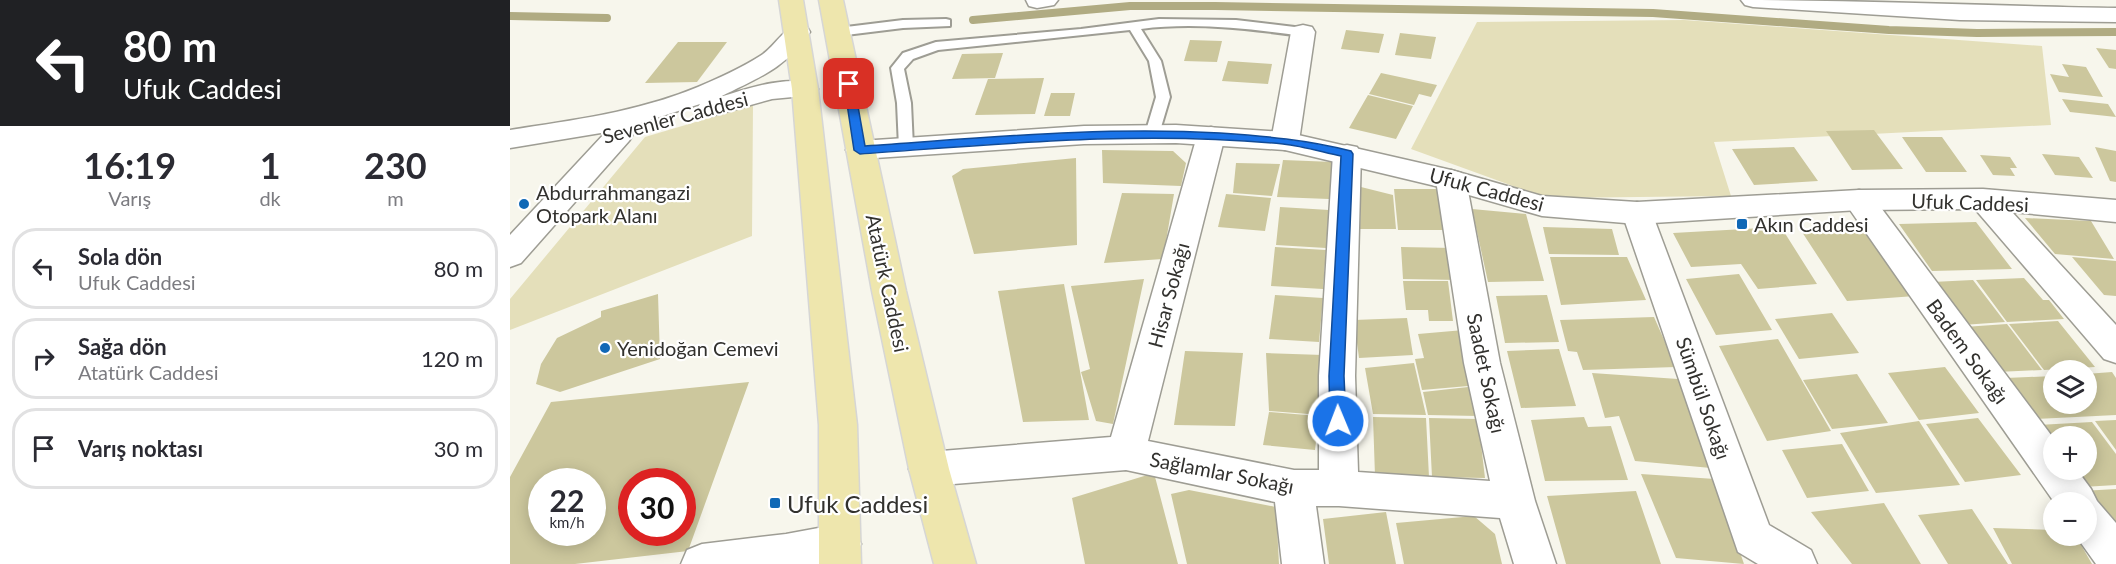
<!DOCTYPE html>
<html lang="tr">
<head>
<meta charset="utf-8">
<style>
  body { margin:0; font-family:Lato,sans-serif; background:#f2f2f3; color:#2b2b33; height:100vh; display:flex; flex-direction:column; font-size:22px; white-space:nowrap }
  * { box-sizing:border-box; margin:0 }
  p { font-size:20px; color:#7c7c81 }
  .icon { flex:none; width:33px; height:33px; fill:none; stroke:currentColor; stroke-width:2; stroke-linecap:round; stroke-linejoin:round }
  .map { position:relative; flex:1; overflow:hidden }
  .side { display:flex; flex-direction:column; background:#fff; width:510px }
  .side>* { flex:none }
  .banner { background:#202124; color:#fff; overflow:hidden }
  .fabs { position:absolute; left:1533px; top:360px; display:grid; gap:12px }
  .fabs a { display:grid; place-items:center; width:54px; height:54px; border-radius:50%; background:#fff; box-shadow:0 3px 15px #0003; font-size:30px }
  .speed { position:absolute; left:18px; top:468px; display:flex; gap:12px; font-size:30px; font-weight:700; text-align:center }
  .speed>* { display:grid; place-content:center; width:78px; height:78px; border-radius:50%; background:#fff; box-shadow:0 3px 15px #0003; line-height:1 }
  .speed small { font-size:15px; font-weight:400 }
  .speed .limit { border:9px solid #d22; background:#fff; color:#111 }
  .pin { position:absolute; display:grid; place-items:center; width:51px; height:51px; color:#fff; margin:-26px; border-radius:12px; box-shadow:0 3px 9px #0006 }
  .me { position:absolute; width:66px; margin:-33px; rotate:359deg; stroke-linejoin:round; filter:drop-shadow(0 0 4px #0008) }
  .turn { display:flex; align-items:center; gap:21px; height:126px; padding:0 24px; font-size:27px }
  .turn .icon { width:78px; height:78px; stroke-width:2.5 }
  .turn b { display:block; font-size:42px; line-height:51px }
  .eta { display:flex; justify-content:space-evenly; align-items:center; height:102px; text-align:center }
  .eta b { font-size:36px; font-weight:700; line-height:42px }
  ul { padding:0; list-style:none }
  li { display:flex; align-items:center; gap:18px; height:81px; margin:0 12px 9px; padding:0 12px; border:3px solid #e1e1e2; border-radius:24px }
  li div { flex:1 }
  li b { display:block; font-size:22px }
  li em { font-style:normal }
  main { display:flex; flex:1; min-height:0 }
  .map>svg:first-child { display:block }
</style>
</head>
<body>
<main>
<section class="side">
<div class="banner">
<div class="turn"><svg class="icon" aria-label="left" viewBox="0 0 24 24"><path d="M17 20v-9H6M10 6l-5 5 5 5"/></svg><div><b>80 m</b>Ufuk Caddesi</div></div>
</div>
<div class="eta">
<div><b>16:19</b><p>Varış</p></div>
<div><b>1</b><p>dk</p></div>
<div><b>230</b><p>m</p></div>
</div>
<ul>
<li><svg class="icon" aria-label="left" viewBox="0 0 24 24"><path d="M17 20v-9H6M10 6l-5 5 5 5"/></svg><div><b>Sola dön</b><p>Ufuk Caddesi</p></div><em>80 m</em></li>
<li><svg class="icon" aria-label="right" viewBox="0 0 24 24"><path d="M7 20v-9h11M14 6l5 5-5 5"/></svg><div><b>Sağa dön</b><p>Atatürk Caddesi</p></div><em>120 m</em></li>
<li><svg class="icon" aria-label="arrive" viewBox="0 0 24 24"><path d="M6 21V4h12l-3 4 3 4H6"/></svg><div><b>Varış noktası</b></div><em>30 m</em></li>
</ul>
</section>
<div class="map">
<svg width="1606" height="564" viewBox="0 0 1606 564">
  <rect width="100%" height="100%" fill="#f7f6ec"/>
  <path fill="#e4dfba" d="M1174 20 1532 46 1541 125 1204 142 1221 196 1036 198 901 149 967 22Z
    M243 105 242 236 0 330V299L135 137Z"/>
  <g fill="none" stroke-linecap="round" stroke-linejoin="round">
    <path stroke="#b0ab82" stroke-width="8" d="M0 16 97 18
      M463 20 620 6H705L1143 13 1379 30 1467 33 1606 32"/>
  </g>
  <path fill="#ccc79d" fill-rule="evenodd" d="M836 30 874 34 869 53 831 49Z
    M890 33 926 37 921 59 885 55Z
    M680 40 712 41 707 62 674 61Z
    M168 42H217L187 82 135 83Z
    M1586 48 1606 50V69L1599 68Z
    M493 53 485 78 442 79 452 54Z
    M718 61 762 64 758 84 712 81Z
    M1552 64 1576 67 1593 97 1549 92 1540 74 1559 77Z
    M871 73 927 85 921 97 909 94 904 105 859 94Z
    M534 78 525 114 465 115 478 79Z
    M541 93H565L560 116H534Z
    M858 95 903 106 886 139 839 128Z
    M1552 99 1598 104 1606 117 1560 112Z
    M1364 130 1393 169 1342 170 1316 131Z
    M1392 137H1432L1457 172H1416Z
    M1284 147 1308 181 1244 185 1222 149Z
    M1585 147 1606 151V182L1600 181Z
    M592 150 663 151 676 163 671 186 593 183Z
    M1532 154 1569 157 1583 178 1545 175Z
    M1470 155 1500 157 1507 168H1500L1505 176 1483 175Z
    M566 158 567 245 464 254 442 176 453 169Z
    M773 160 824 162 819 199 767 197Z
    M726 163 770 164 762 196 723 193Z
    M851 187 883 195 886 229H850Z
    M884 189H936L941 230H888Z
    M612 193 664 194 653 259 594 263Z
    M716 194 761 198 755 231 708 227Z
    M770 207 819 210 816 248 766 245Z
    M962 209 1016 214 1034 281 978 282Z
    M1515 218 1581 221 1604 259 1545 254Z
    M1466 222 1502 269 1422 271 1389 224Z
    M1033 227 1102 229 1109 255 1039 254Z
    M1271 227 1307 284 1248 289 1231 264 1181 267 1163 233Z
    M1356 227 1405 296 1337 301 1292 232Z
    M765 247 816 250 813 289 761 286Z
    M891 247 944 248 948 280 893 279Z
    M1040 257H1117L1136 300 1051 305Z
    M1562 257 1606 261V296L1594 295Z
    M1229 274 1262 330 1206 335 1176 279Z
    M1514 278 1533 300H1539L1554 319 1497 322 1466 280Z
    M634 279 603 424 586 421 571 372 580 369 561 286Z
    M1463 280 1495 322 1452 325 1422 282Z
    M893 281H938L943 321H919L918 310H896Z
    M554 284 579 420 513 422 488 291Z
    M148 294 150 359 50 392 26 384 31 364 47 338 91 317V311Z
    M765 295 813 298 809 342 759 339Z
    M1037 295 1049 342 995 343 986 296Z
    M1322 313 1349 353 1289 359 1265 319Z
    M1144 317 1166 367 1073 370 1067 352 1058 351 1050 320Z
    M897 318 903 355 849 358 844 320Z
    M1548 321 1585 367 1534 370 1499 324Z
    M1497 324 1532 370 1487 372 1454 327Z
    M954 330 970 385 912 390 905 359 914 358 908 334Z
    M1268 339 1321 431 1257 441 1209 346Z
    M1049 349 1066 406 1011 408 997 351Z
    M675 351 733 353 725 426 664 425Z
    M756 353 813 355 811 415 759 411Z
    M904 363 916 415 863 414 855 368Z
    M1435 367 1469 413 1409 420 1378 373Z
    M1602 372 1606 378V415L1526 419 1496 378 1544 376V404H1576V374Z
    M1082 373 1168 379 1201 468 1125 461 1109 416 1095 418Z
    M1347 374 1378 423 1322 429 1293 380Z
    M239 382 178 551 65 564H0V477L41 402ZM32 482H82V532H32ZM122 482H172V532H122Z
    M958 387 968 416 918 415 913 392Z
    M759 412 809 416 805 450 753 445Z
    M863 417 916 418 919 477 865 476Z
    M1074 417 1078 427 1101 426 1118 480 1035 481 1021 420Z
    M919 418 968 419 975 478 922 477Z
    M1468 418 1511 475 1455 482 1416 424Z
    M1606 420V450L1585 421Z
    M1409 421 1450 485 1366 493 1330 433Z
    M1582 422 1606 454V485L1573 487 1560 470H1576V436H1544V446L1528 425Z
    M1332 444 1359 491 1297 498 1272 450Z
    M644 473 668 564H575L562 498Z
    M1131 474 1205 479 1234 564 1166 558Z
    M1606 489V538L1572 491Z
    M679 490 766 507 769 564H677L661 494Z
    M1126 491 1151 564H1056L1037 496Z
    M1374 503 1411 564H1342L1301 512Z
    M1462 509 1498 564H1438L1408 515Z
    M876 512 886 564H819L813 519Z
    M964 516 985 534 992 564H894L886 523Z
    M1483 528 1544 530V536H1566L1582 564H1502Z"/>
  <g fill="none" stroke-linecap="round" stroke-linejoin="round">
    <defs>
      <path id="service" d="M436 19 440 20V26L393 28 328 36 322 32 328 28 393 20Z
        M649 19 726 20 793 28 799 32 793 36C740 29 685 22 631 29L651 61 660 97 649 134 642 138 635 134 646 97 639 61 620 30 428 50 403 59 394 69 401 103 403 147 396 152 389 147 387 103 381 68 393 53 426 42 571 29Z"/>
      <path id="minor" d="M516 0H548L544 5 527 8 519 6Z
        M1231 0C1356 0 1481 6 1606 8V22L1450 20 1243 7 1235 5Z
        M793 25 802 27 805 32 789 141 785 147 775 150 765 147 761 141 781 32 784 27Z
        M701 127 711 130 715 136 638 441 784 470H809V376L823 154 827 147 837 145 847 147 851 154 845 376 848 472 980 481 954 363 926 180 931 173 941 170 951 173 956 180 990 363 1025 501 1046 564H1004L990 518 829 506H806L814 564H772L765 502 616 470 419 486 405 481 399 469 405 457 419 452 601 437 687 136 691 130Z
        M1349 190 1360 193 1544 439V470H1567L1581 489 1587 501 1606 523V564H1586L1566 536H1576V502H1544L1338 207 1334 200 1338 193Z
        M1127 202 1138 205 1142 213 1259 525 1301 550 1307 564H1248L1228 552 1112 213 1116 205Z
        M330 524 345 530 351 544 345 558 330 564H171L177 550 192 544 276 534Z"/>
      <path id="tertiary" d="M109 112 119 115C125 124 125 133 119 141L11 263 0 267V235L95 133V121L99 115Z
        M666 125 775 132 941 170 1032 196 1127 202 1349 190 1473 189 1606 200V222L1502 212 1606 325V363L1594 359 1465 209 1349 210 1127 224 1032 216 938 189 775 150 666 143 574 144 350 159 340 157 336 150 340 143 350 141 574 126Z"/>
      <path id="secondary" d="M288 25 297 27 300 32C274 70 249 77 210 97 240 88 273 76 304 83L308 89 304 95 262 99 201 116 191 114 187 108 190 104 109 130 0 148V130C63 120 128 112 188 87 209 78 231 68 250 56 265 47 272 29 288 25Z"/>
      <path id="primary" d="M269 0H293L308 89 347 425 351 564H309V425L282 89Z
        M309 0H333L396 291 439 469 466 564H424L399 469 362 291Z"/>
    </defs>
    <use href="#service" stroke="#9e9d94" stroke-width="4"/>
    <use href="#minor" stroke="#9e9d94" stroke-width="3"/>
    <use href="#tertiary" stroke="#9e9d94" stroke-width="3"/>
    <use href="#secondary" stroke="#9e9d94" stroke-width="3"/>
    <use href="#primary" stroke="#d6d6d5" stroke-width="3"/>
    <use href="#service" fill="#fff" fill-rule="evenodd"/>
    <use href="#minor" fill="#fff" fill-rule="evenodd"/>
    <use href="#tertiary" fill="#fff" fill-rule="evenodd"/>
    <use href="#secondary" fill="#fff" fill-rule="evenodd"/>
    <use href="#primary" fill="#eee6ad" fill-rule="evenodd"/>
  </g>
  <path fill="#1a73e8" stroke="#114b97" stroke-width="1.5" d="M339 80 344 84 355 146C474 138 592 126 710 133 755 136 798 140 841 151L843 154 834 376 836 421 833 425 828 427 822 425 820 421 819 376 831 156C812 152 792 146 773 144 632 130 491 144 350 154L344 150 334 84Z"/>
  <g fill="#1068b6" stroke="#fff" stroke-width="2">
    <circle cx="14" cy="204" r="6"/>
    <rect x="1226" y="218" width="12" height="12" rx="3"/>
    <circle cx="95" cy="348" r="6"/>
    <rect x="259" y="497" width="12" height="12" rx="3"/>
  </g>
  <g text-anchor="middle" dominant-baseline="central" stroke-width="4.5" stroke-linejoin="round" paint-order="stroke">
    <g font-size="20" fill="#32312e" stroke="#fff">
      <text transform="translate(165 117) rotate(-15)">Sevenler Caddesi</text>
      <text transform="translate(977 189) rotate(15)">Ufuk Caddesi</text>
      <text transform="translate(1460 202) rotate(2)">Ufuk Caddesi</text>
      <text transform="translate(378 283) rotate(78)">Atatürk Caddesi</text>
      <text transform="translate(658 295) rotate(-75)">Hisar Sokağı</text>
      <text transform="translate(1458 351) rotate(54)">Badem Sokağı</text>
      <text transform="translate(977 373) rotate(78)">Saadet Sokağı</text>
      <text transform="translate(1194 398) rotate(71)">Sümbül Sokağı</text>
      <text transform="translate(712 472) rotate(11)">Sağlamlar Sokağı</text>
    </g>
    <g font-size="20" fill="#32312e" stroke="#fff" text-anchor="start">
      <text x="26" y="192">Abdurrahmangazi<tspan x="26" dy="23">Otopark Alanı</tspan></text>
      <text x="1244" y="224">Akın Caddesi</text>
      <text x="107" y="348">Yenidoğan Cemevi</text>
    </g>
    <g font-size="24" fill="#32312e" stroke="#fff" text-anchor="start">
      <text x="277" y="503">Ufuk Caddesi</text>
    </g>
  </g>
</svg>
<div class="fabs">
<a><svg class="icon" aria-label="layers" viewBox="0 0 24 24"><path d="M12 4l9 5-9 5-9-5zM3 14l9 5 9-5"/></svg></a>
<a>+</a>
<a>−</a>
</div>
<div class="speed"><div>22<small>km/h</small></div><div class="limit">30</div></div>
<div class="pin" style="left:339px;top:84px;background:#d93025"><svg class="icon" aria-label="arrive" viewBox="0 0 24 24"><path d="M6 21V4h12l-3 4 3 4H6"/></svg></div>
<svg class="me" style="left:828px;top:421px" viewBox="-20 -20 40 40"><circle r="17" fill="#1a73e8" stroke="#fff" stroke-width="3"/><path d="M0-11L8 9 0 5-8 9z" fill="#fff"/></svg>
</div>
</main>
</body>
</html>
